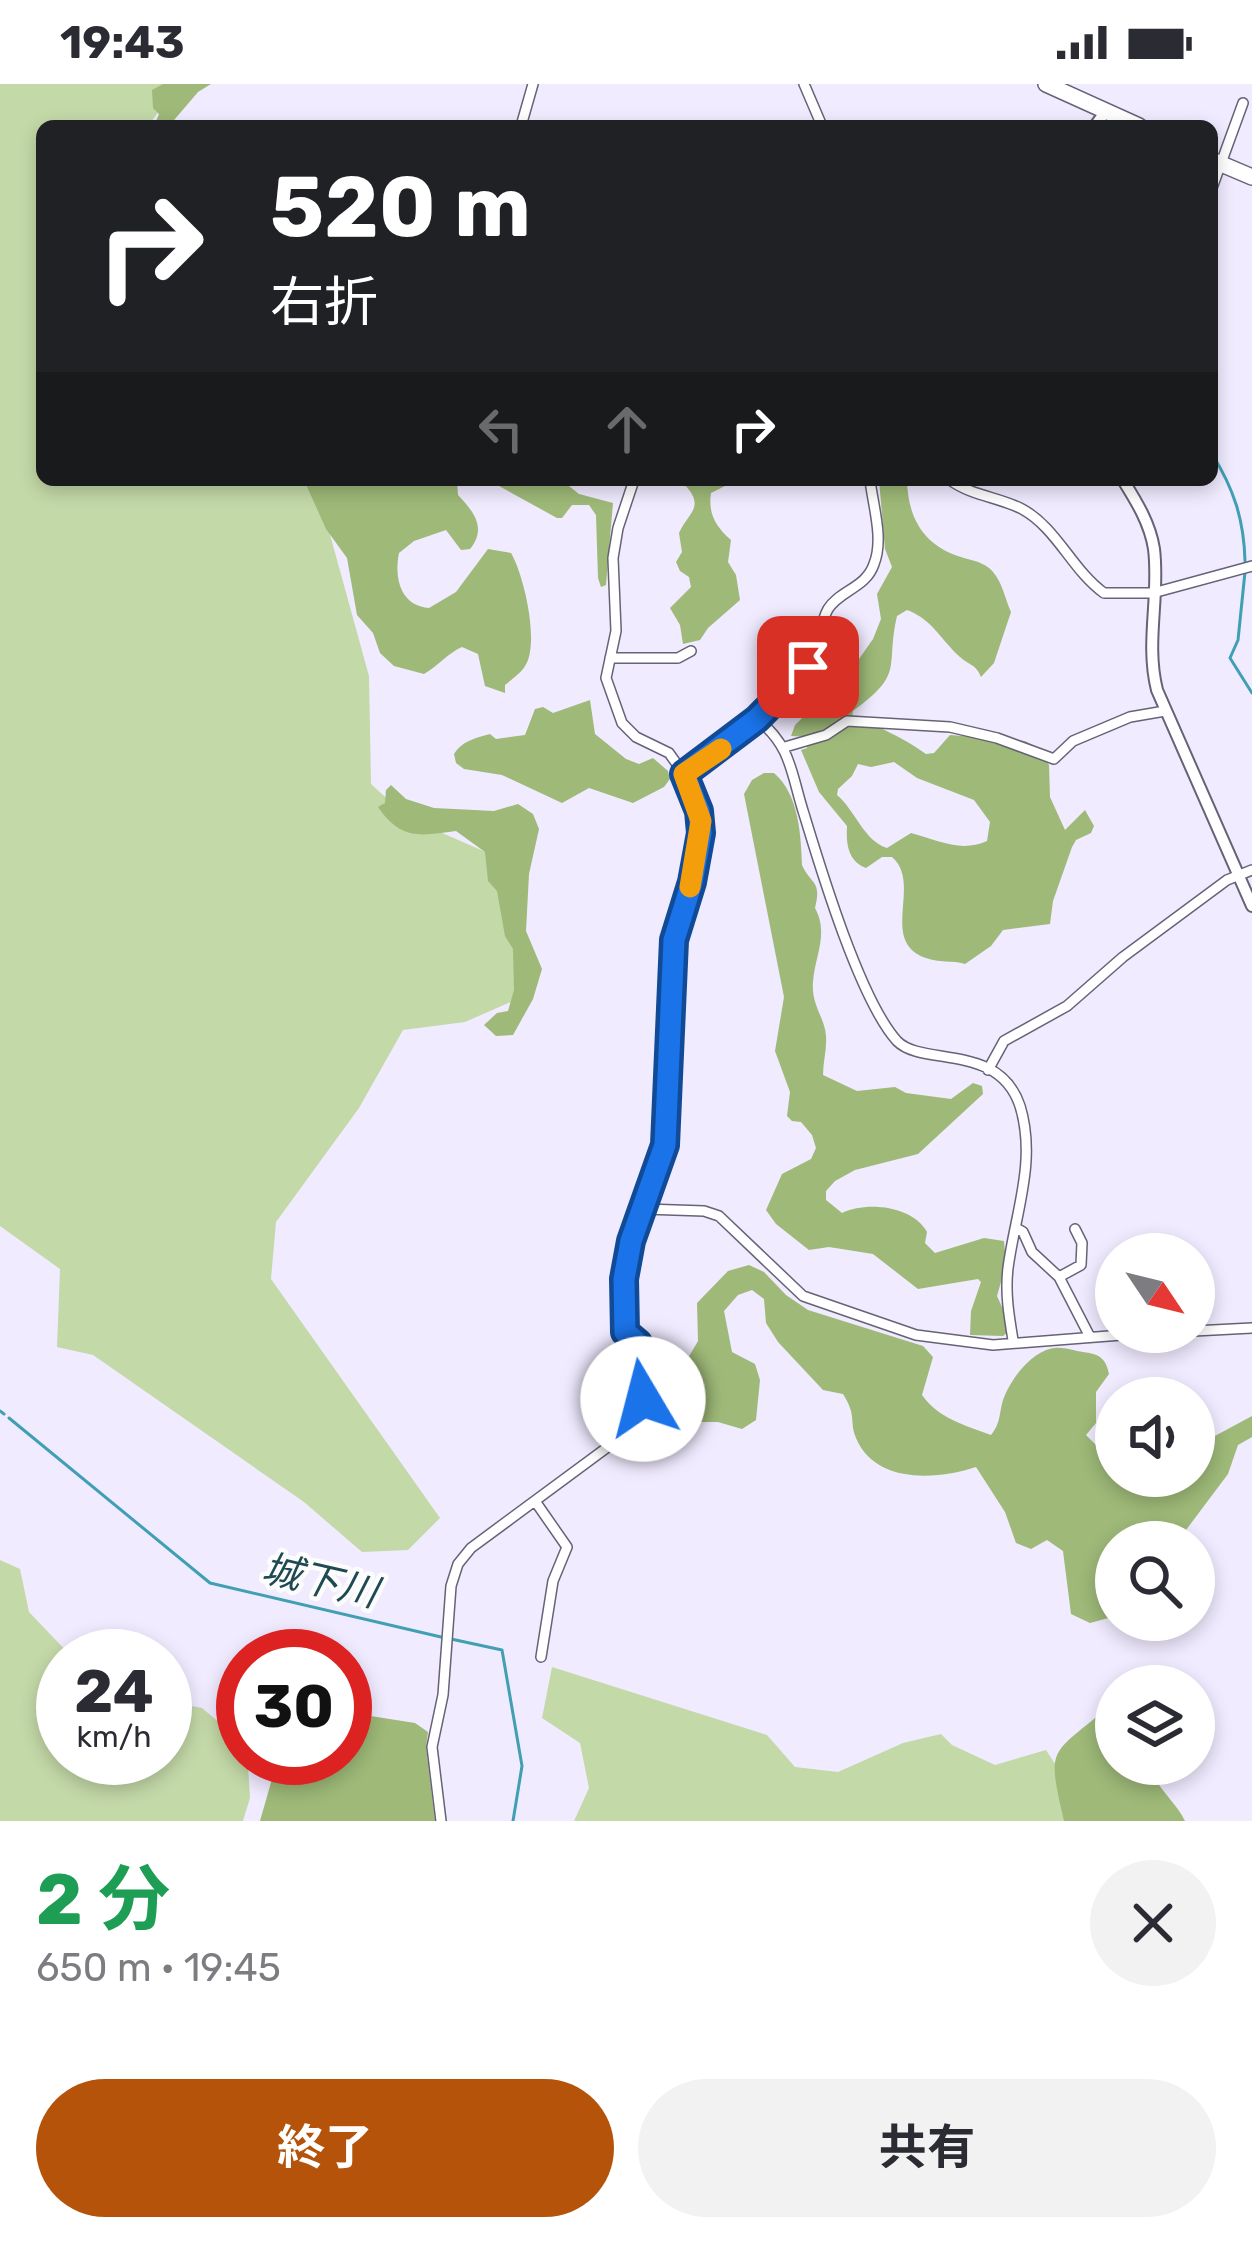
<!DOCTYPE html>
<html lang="ja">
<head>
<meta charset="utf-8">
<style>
  body { margin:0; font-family:Rubik,"Noto Sans JP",sans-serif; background:#f2f2f3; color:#2b2b33; height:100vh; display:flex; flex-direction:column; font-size:45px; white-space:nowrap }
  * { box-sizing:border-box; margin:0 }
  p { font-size:39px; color:#7c7c81 }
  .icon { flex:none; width:66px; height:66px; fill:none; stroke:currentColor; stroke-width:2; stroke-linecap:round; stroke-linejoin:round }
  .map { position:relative; height:1737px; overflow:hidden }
  .sheet { display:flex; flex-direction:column; background:#fff; flex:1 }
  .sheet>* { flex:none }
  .banner { position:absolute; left:36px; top:36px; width:1182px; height:366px; border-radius:18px; box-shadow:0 6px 18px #0003; background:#202124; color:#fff; overflow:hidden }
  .needle { width:78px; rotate:125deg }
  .fabs { position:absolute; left:1095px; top:1149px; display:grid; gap:24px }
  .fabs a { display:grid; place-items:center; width:120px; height:120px; border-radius:50%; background:#fff; box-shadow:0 6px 18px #0003; font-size:60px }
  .speed { position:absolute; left:36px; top:1545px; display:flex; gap:24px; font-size:60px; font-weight:700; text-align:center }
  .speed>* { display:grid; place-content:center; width:156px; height:156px; border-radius:50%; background:#fff; box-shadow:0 6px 18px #0003; line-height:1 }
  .speed small { font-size:30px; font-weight:400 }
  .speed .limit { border:18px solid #d22; background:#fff; color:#111 }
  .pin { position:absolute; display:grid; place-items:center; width:102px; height:102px; color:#fff; margin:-51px; border-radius:24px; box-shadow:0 6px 18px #0006 }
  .me { position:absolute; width:132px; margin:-66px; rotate:352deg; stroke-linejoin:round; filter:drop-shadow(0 0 9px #0008) }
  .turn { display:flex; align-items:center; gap:42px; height:252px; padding:0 36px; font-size:54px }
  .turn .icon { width:156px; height:156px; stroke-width:2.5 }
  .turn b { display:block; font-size:84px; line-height:102px }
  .lanes { display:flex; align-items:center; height:114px; padding:0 36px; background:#0003; justify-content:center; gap:60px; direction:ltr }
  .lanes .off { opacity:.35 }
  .round { display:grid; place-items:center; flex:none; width:126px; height:126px; border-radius:63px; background:#f2f2f3 }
  .overview { display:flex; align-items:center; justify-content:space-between; height:204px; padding:0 36px }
  h1 { font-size:72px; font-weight:700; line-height:90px; color:#1e9e55 }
  .action { display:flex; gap:24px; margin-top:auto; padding:24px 36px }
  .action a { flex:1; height:138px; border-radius:72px; background:#b45309; color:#fff; font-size:48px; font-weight:700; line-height:138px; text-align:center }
  .action a+a { background:#f2f2f3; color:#2b2b33 }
  .status { display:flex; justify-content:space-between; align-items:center; height:84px; padding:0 60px; background:#fff; direction:ltr }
  .status svg { height:33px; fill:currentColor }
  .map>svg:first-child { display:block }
</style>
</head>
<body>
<div class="status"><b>19:43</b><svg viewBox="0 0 49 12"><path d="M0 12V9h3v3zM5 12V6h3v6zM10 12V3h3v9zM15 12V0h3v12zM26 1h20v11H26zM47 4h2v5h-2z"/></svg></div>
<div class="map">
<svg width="1252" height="1737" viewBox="0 0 1252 1737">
  <rect width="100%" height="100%" fill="#f0ebff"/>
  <path fill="#c4d9a8" d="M0 0H179L148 42H42V396H315L369 592 371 700 408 734 504 776 522 913 465 938 403 946 359 1024 276 1138 271 1195 440 1434 408 1466 362 1468 304 1418 93 1271 57 1263 60 1185 0 1142Z
    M0 1476 20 1485 29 1528 71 1572H63V1674H165V1617L202 1624 220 1639 248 1682 250 1714 243 1737H0Z
    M552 1583 767 1651 795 1683 838 1688 903 1659 941 1650 952 1661 995 1681 1046 1666 1092 1737H574L589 1704 580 1659 542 1634Z"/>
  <path fill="#9eb978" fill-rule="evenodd" d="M163 0H211L198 8 169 42H154L159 30 153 24 152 6Z
    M304 396H457L458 411C474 428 487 444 470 465L461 466 446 446 414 457 399 469C394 493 400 522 429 524L456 508 488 465 511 469C524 491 540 560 525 582 522 588 511 596 505 601V609L485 602 478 570 462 563C448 569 438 582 424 590L394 582 380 569 373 549 357 531 347 474 326 445Z
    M488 396 564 398 579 410 613 419 606 501 601 503 598 494 596 431 589 421H572L562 434H557Z
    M673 396H737L711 409C708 429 715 442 731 456L728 478 736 491 740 516 708 544 700 556 683 560 680 541 670 524 691 503 689 493 680 487 676 478 682 468 679 449C689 427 707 423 682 398Z
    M879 396H907C908 436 925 463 964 474 976 477 989 480 996 492 1003 502 1006 517 1011 528L994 579 981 593C976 580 970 582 960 573 941 556 932 535 907 526L897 532C885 583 906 589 853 627L852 633C872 638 910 658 926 670L934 669 950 651 1025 657 1037 663 1049 681 1050 713 1065 746 1085 726 1094 742 1091 749 1076 756 1072 763 1053 817 1050 840 1003 846 991 862 965 880C952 876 939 879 926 874 878 857 923 800 892 773H882L866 784C848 777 846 760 847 742L819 708 801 666 807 664 808 653 791 652 795 641 852 585 873 555 881 535 877 510 892 483 885 465ZM894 678 917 694 974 716 990 738 987 757C961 769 937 756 911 749L887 764C864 757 855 726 837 711L838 705 852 692 858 680 871 683Z
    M590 616 595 650 626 675 639 680 653 674 668 687 670 695 664 703 633 719 589 704 562 719 502 691 464 685 456 679 454 670C462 657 475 654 490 650L496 655 525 651 535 625 543 623 553 629Z
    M764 689H774C799 710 801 752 802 781 811 801 822 796 815 824 829 850 815 871 813 898 811 921 825 934 826 952 827 965 823 978 823 991L857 1007 895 1003 906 1009 951 1015 973 999 982 1002 983 1010 918 1070 855 1086 835 1097 826 1107V1116L842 1129C867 1117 913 1122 927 1148L925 1159 935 1169 984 1154 1004 1157 1006 1180 997 1212 1012 1245 1003 1252 970 1251 971 1227 981 1198 978 1195 918 1205 873 1170 829 1163 809 1166 776 1140 766 1126 782 1090 811 1075 816 1064 812 1051 801 1038 792 1037 787 1032 790 1008 775 967 784 913 744 710 752 696Z
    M391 701 406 715 434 724 494 727 518 720 533 730 539 745 529 790 526 847 542 885 533 915 513 951 496 952 484 941 497 929 508 927 514 906 513 865 505 852 497 807 488 797 485 768 456 747C422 751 402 758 378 723L385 719 386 706Z
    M749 1181 764 1188 786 1211 808 1226 923 1262 933 1273 922 1311C939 1335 965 1341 991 1351 1001 1339 999 1329 1003 1316 1010 1296 1032 1266 1055 1264 1064 1263 1075 1267 1083 1268 1099 1270 1106 1274 1109 1290L1096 1308V1339L1086 1351 1099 1364 1116 1369V1392H1194V1359L1200 1360 1252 1332V1353L1238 1361 1228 1390 1177 1458H1116V1532L1090 1539 1071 1530 1063 1467 1047 1456 1031 1465 1016 1459 1005 1428 976 1383C937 1396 875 1400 856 1354 849 1336 857 1332 843 1310L823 1306 778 1258 766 1239 764 1215 752 1206 738 1211 724 1227 732 1268 755 1280 760 1296 756 1336 742 1345 718 1338H694L673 1316 681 1286 698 1257 697 1219 728 1187Z
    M1116 1622V1680H1151C1153 1702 1175 1716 1185 1737H1064C1047 1662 1049 1673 1106 1625Z
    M345 1628 415 1639 428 1648 426 1663 435 1737H260L272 1695 271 1674H345Z"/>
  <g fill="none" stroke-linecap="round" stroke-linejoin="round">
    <path stroke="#409fb3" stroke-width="3" d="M1212 370C1234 405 1244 436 1245 477
      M1245 488 1238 556 1230 574 1252 609
      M0 1327 4 1330
      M9 1334 210 1499 441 1553
      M451 1555 502 1566 522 1682 513 1737"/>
    <defs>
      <path id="minor" d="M804 0 822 42
        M521 42 533 0
        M1212 104 1243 19
        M950 396C972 412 999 413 1022 425 1057 444 1072 486 1104 509H1153L1252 482
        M610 574H678L691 567
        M757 635C792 662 791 690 804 730 821 786 860 916 897 957 922 983 999 958 1020 1022 1037 1077 1015 1130 1008 1184 1005 1209 1009 1232 1013 1256
        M785 663 826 651 847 637 950 643 997 654 1054 675 1073 657 1130 633 1165 627
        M684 690C718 671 793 613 811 579 819 562 819 541 828 525 840 506 866 504 874 480 884 455 873 422 870 396
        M988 986 1004 957 1067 922 1123 873 1227 796 1252 786
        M645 1125 704 1127 719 1132 803 1212 916 1251 993 1261 1160 1248
        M1016 1144 1023 1148 1032 1168 1059 1193 1089 1251
        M1059 1193 1081 1181 1082 1159 1075 1145
        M1194 1247 1252 1244
        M535 1417 567 1463 553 1497 541 1573
        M441 1737 432 1663 443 1611 451 1502 458 1480 471 1464 624 1351 643 1315 637 1259 625 1248 624 1195 631 1157 665 1061 674 856 692 798 701 737 684 690 669 669 636 653 622 639 606 594 616 547 613 474 618 444 634 396"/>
      <path id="tertiary" d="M1095 42 1106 27
        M1123 396C1136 417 1150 439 1154 465 1160 513 1145 558 1157 606L1252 822"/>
      <path id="trunk" d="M1046 0 1139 42
        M1212 76 1252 93"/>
    </defs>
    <use href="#minor" stroke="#676276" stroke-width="12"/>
    <use href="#tertiary" stroke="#676276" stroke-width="14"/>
    <use href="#trunk" stroke="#676276" stroke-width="18"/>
    <use href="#minor" stroke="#fff" stroke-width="9"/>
    <use href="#tertiary" stroke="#fff" stroke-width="10"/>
    <use href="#trunk" stroke="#fff" stroke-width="15"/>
  </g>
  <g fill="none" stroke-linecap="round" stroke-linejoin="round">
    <defs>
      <path id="route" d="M643 1315 638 1259 625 1248 624 1195 631 1157 665 1061 674 856 692 798 701 749 699 727 684 690 757 635 808 583"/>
    </defs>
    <use href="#route" stroke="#114b97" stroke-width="30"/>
    <use href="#route" stroke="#1a73e8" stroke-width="21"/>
    <path stroke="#f59e0b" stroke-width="21" d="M690 803 701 737 684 690 721 665"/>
  </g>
  <g text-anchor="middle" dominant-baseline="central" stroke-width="9" stroke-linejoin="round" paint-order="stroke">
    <g font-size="39" font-style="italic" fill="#1f4953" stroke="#fcfcfc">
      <text transform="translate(320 1497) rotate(13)">城下川</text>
    </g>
  </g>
</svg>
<div class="fabs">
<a><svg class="needle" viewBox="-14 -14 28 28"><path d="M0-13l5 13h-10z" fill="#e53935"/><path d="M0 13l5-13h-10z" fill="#7c7c81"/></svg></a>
<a><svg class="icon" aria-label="sound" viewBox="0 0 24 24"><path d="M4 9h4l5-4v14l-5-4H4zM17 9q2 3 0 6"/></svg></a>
<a><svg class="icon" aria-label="search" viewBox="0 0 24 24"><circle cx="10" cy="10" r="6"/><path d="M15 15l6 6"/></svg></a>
<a><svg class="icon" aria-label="layers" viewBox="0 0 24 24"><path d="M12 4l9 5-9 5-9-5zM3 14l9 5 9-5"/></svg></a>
</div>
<div class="speed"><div>24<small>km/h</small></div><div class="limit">30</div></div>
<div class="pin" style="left:808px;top:583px;background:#d93025"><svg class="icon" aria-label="arrive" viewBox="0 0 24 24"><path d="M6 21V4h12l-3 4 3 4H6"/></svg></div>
<svg class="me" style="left:643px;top:1315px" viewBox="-20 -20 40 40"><circle r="19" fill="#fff"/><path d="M0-13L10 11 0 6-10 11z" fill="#1a73e8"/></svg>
<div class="banner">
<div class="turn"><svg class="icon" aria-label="right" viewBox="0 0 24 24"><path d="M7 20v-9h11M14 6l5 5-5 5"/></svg><div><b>520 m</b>右折</div></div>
<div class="lanes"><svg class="icon off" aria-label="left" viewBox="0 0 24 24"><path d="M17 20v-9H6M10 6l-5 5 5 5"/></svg><svg class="icon off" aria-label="ahead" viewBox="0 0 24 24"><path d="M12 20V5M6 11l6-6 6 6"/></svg><svg class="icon" aria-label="right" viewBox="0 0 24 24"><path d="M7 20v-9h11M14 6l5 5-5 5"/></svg></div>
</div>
</div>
<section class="sheet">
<div class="overview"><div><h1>2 分</h1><p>650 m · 19:45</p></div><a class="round"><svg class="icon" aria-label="close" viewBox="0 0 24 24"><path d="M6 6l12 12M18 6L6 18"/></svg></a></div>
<div class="action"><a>終了</a><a>共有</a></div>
</section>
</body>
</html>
